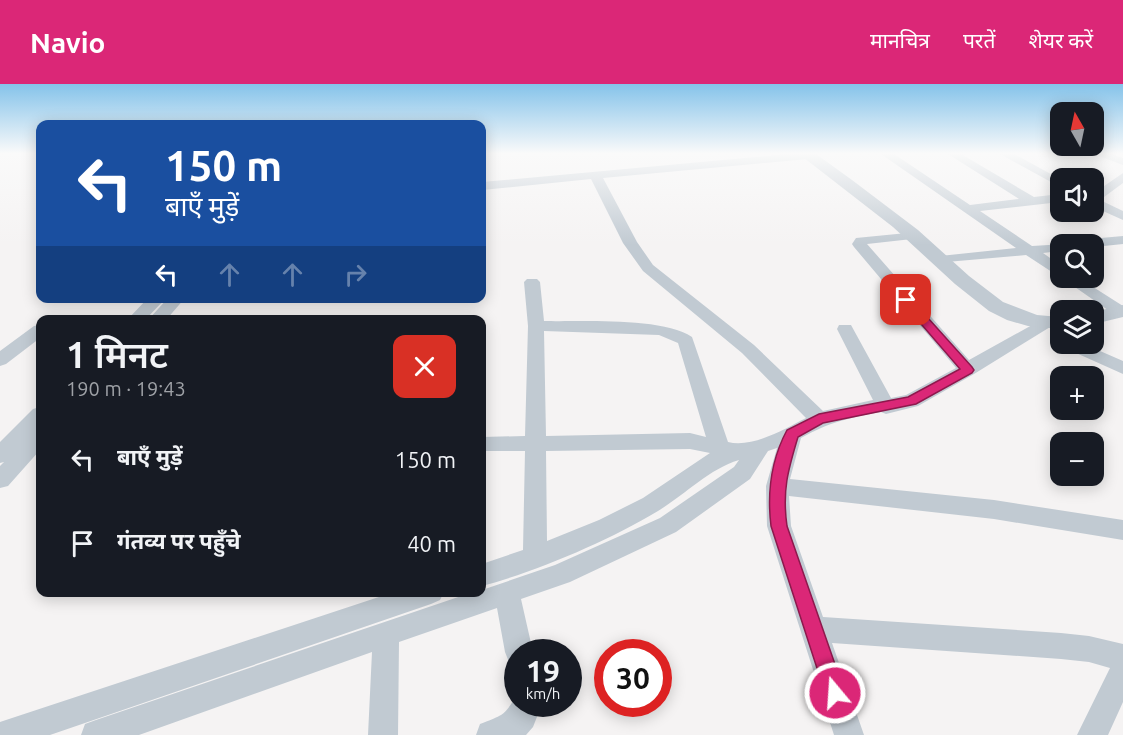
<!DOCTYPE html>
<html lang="hi">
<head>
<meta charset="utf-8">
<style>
  body { margin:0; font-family:Ubuntu,"Noto Sans Devanagari",sans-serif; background:#20242c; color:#f1f3f6; height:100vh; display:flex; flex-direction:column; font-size:22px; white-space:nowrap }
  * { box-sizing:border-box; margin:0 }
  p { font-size:20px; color:#9ea1a6 }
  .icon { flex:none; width:33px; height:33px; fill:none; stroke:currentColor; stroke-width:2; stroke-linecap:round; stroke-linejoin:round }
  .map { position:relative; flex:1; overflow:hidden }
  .side { position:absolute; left:36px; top:231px; width:450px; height:282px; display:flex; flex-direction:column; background:#171b24; border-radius:12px; box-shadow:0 3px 15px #0003 }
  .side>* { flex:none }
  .banner { position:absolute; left:36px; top:36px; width:450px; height:183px; border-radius:12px; box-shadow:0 3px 15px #0003; background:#1a4fa0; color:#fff; overflow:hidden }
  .needle { width:39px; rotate:351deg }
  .tools { position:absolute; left:1050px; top:18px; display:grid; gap:12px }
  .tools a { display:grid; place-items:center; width:54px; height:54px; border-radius:12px; background:#171b24; box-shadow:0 3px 15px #0003; font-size:30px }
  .speed { position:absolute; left:504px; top:555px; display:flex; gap:12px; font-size:30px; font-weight:700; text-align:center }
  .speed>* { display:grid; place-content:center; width:78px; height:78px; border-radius:50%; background:#171b24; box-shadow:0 3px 15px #0003; line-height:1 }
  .speed small { font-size:15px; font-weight:400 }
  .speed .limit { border:9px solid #d22; background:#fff; color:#111 }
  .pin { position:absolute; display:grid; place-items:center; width:51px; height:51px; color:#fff; margin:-26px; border-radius:12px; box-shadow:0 3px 9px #0006 }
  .me { position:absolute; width:66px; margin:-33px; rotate:342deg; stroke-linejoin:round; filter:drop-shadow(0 0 4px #0008) }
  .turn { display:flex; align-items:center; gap:21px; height:126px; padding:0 30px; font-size:27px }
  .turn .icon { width:78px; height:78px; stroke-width:2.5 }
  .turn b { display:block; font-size:42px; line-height:51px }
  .lanes { display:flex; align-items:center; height:57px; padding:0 30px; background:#0003; justify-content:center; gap:30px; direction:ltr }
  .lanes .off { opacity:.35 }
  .round { display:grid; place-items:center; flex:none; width:63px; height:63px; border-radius:12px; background:#20242c }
  .summary { display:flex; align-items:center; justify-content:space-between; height:102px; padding:0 30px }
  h1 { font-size:36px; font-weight:600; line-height:45px }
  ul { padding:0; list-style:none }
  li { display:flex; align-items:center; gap:18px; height:84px; padding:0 30px }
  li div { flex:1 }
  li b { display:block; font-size:22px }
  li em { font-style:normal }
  header { display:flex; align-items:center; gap:36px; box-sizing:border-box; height:84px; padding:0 30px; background:#db2777; color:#fff }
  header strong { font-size:28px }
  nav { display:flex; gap:33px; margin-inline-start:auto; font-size:21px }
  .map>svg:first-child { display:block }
</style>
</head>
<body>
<header>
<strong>Navio</strong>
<nav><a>मानचित्र</a><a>परतें</a><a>शेयर करें</a></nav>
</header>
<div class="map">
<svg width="1123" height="651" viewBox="0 0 1123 651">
  <rect width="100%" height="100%" fill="#f5f3f3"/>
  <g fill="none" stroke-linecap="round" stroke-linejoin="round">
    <path fill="#c1cad2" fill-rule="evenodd" d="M790 70 814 72 808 75 603 94 637 158 653 181 754 261 823 327 873 316 837 245 839 241H851L891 314 906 311 956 284 854 163 852 160 856 154 917 148 919 151 912 155 867 160 969 276 1041 236 1047 235 1055 240 974 290 918 322 886 330 881 328C848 334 830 338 801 354L790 395 994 416 1123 436V456L994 435 789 412 791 442 823 533 1061 549 1089 552 1123 560V618L1108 651H1077L1110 584 1089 578 1061 575 832 559 864 651H834L767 442 766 402 777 364 768 367 750 395 676 448 570 498 521 515 533 568H518V581L509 578 505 568 497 524 399 558 398 651H368L372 568 139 651H81L85 640 96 636 473 508H482V506L555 481 660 434 734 383 739 376C709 385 686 410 658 427 608 457 538 487 482 502V480L523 466 525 367H482V353L525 352 528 242 524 198 527 195H537L540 198 544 237C582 238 662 233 692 253L728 358C752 364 783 346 806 334L742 269 643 187 623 159 591 95 482 106V98ZM544 247 659 251 678 259 706 353 690 349 546 352ZM690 365 710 369 643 414 599 436 547 457 546 367Z
      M881 70H894L970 121 1019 115 948 70H961L1034 113 1060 110V118L980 127 1032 162 1065 160H1060V167L1043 169 1060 181V191L1055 190 1026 171 935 179 933 176 935 173 940 172 1016 164Z
      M1000 70H1014L1060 95V103Z
      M1094 70H1111L1123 74V81Z
      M1123 89V99L1100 116 1123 127V136L1094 123V109Z
      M1123 152V160L1094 163V160H1072L1079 156Z
      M1062 194H1079L1123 222V232L1115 231Z
      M148 214H166L145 236H127Z
      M168 214H185L166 236H148Z
      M66 231H78L86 236H58Z
      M40 241V254L6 280 0 282V267L34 242Z
      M1062 260H1084L1123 277V290L1065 264Z
      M40 323V342L36 347 40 346V366L8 402 0 404V382L4 378 0 379V358L33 325Z
      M394 508H444L440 516 431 520 50 651H0V638L6 636Z
      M518 609V620H542L533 643 526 651H476L480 640C505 630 504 632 518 609Z"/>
    <path fill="#c1cad2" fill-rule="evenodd" d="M799 70H816L852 96 918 146 969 192 1003 218 1037 231 1060 233V245L1028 242 1007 236 989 227 955 200 893 143Z
      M1123 221V233L1094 240V228Z"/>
  </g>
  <linearGradient id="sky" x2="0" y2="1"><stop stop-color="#85c3ea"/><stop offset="0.43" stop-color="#fafafa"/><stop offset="1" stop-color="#fafafa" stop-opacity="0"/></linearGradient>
  <rect width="1123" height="161" fill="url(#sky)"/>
  <path fill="#db2777" stroke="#8e194d" stroke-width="1.5" d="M906 213 910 214 972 283 974 286 972 289 916 320 823 339 798 353C788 386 782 407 787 442L845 609 842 616 835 619 828 616 825 609 771 442C767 409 771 376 787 346L819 330 908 313 960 285 903 219 901 216Z"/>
</svg>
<div class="tools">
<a><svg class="needle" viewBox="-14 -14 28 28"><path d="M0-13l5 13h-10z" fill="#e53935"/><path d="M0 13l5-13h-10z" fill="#9ea1a6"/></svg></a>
<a><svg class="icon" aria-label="sound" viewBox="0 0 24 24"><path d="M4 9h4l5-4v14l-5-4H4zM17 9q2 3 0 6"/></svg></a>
<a><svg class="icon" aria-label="search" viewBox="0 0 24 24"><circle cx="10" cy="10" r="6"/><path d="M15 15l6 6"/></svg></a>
<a><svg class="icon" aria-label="layers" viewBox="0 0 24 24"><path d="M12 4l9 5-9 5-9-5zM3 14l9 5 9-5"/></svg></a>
<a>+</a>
<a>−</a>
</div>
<div class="speed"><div>19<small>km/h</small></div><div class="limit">30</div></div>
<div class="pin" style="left:906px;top:216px;background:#d93025"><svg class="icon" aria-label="arrive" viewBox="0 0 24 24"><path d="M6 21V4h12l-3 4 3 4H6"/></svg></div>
<svg class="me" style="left:835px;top:609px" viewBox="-20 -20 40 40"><circle r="17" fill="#db2777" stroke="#fff" stroke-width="3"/><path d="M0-11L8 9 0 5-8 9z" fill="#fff"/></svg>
<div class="banner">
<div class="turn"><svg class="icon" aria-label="left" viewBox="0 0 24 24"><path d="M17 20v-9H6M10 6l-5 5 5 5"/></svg><div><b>150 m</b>बाएँ मुड़ें</div></div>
<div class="lanes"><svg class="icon" aria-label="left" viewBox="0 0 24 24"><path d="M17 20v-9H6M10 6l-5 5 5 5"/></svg><svg class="icon off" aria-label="ahead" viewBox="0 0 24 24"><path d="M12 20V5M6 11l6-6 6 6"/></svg><svg class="icon off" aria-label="ahead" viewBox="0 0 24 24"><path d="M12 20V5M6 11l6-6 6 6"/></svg><svg class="icon off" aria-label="right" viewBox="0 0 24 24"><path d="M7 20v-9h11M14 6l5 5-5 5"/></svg></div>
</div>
<section class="side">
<div class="summary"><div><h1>1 मिनट</h1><p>190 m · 19:43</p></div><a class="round" style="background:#d93025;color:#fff"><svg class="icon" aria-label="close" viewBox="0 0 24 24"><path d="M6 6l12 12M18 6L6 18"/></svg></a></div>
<ul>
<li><svg class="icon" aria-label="left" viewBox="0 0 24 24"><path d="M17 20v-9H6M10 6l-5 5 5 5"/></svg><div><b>बाएँ मुड़ें</b></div><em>150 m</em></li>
<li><svg class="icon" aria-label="arrive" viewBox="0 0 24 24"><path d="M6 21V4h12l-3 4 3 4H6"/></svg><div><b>गंतव्य पर पहुँचे</b></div><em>40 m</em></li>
</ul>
</section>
</div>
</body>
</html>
